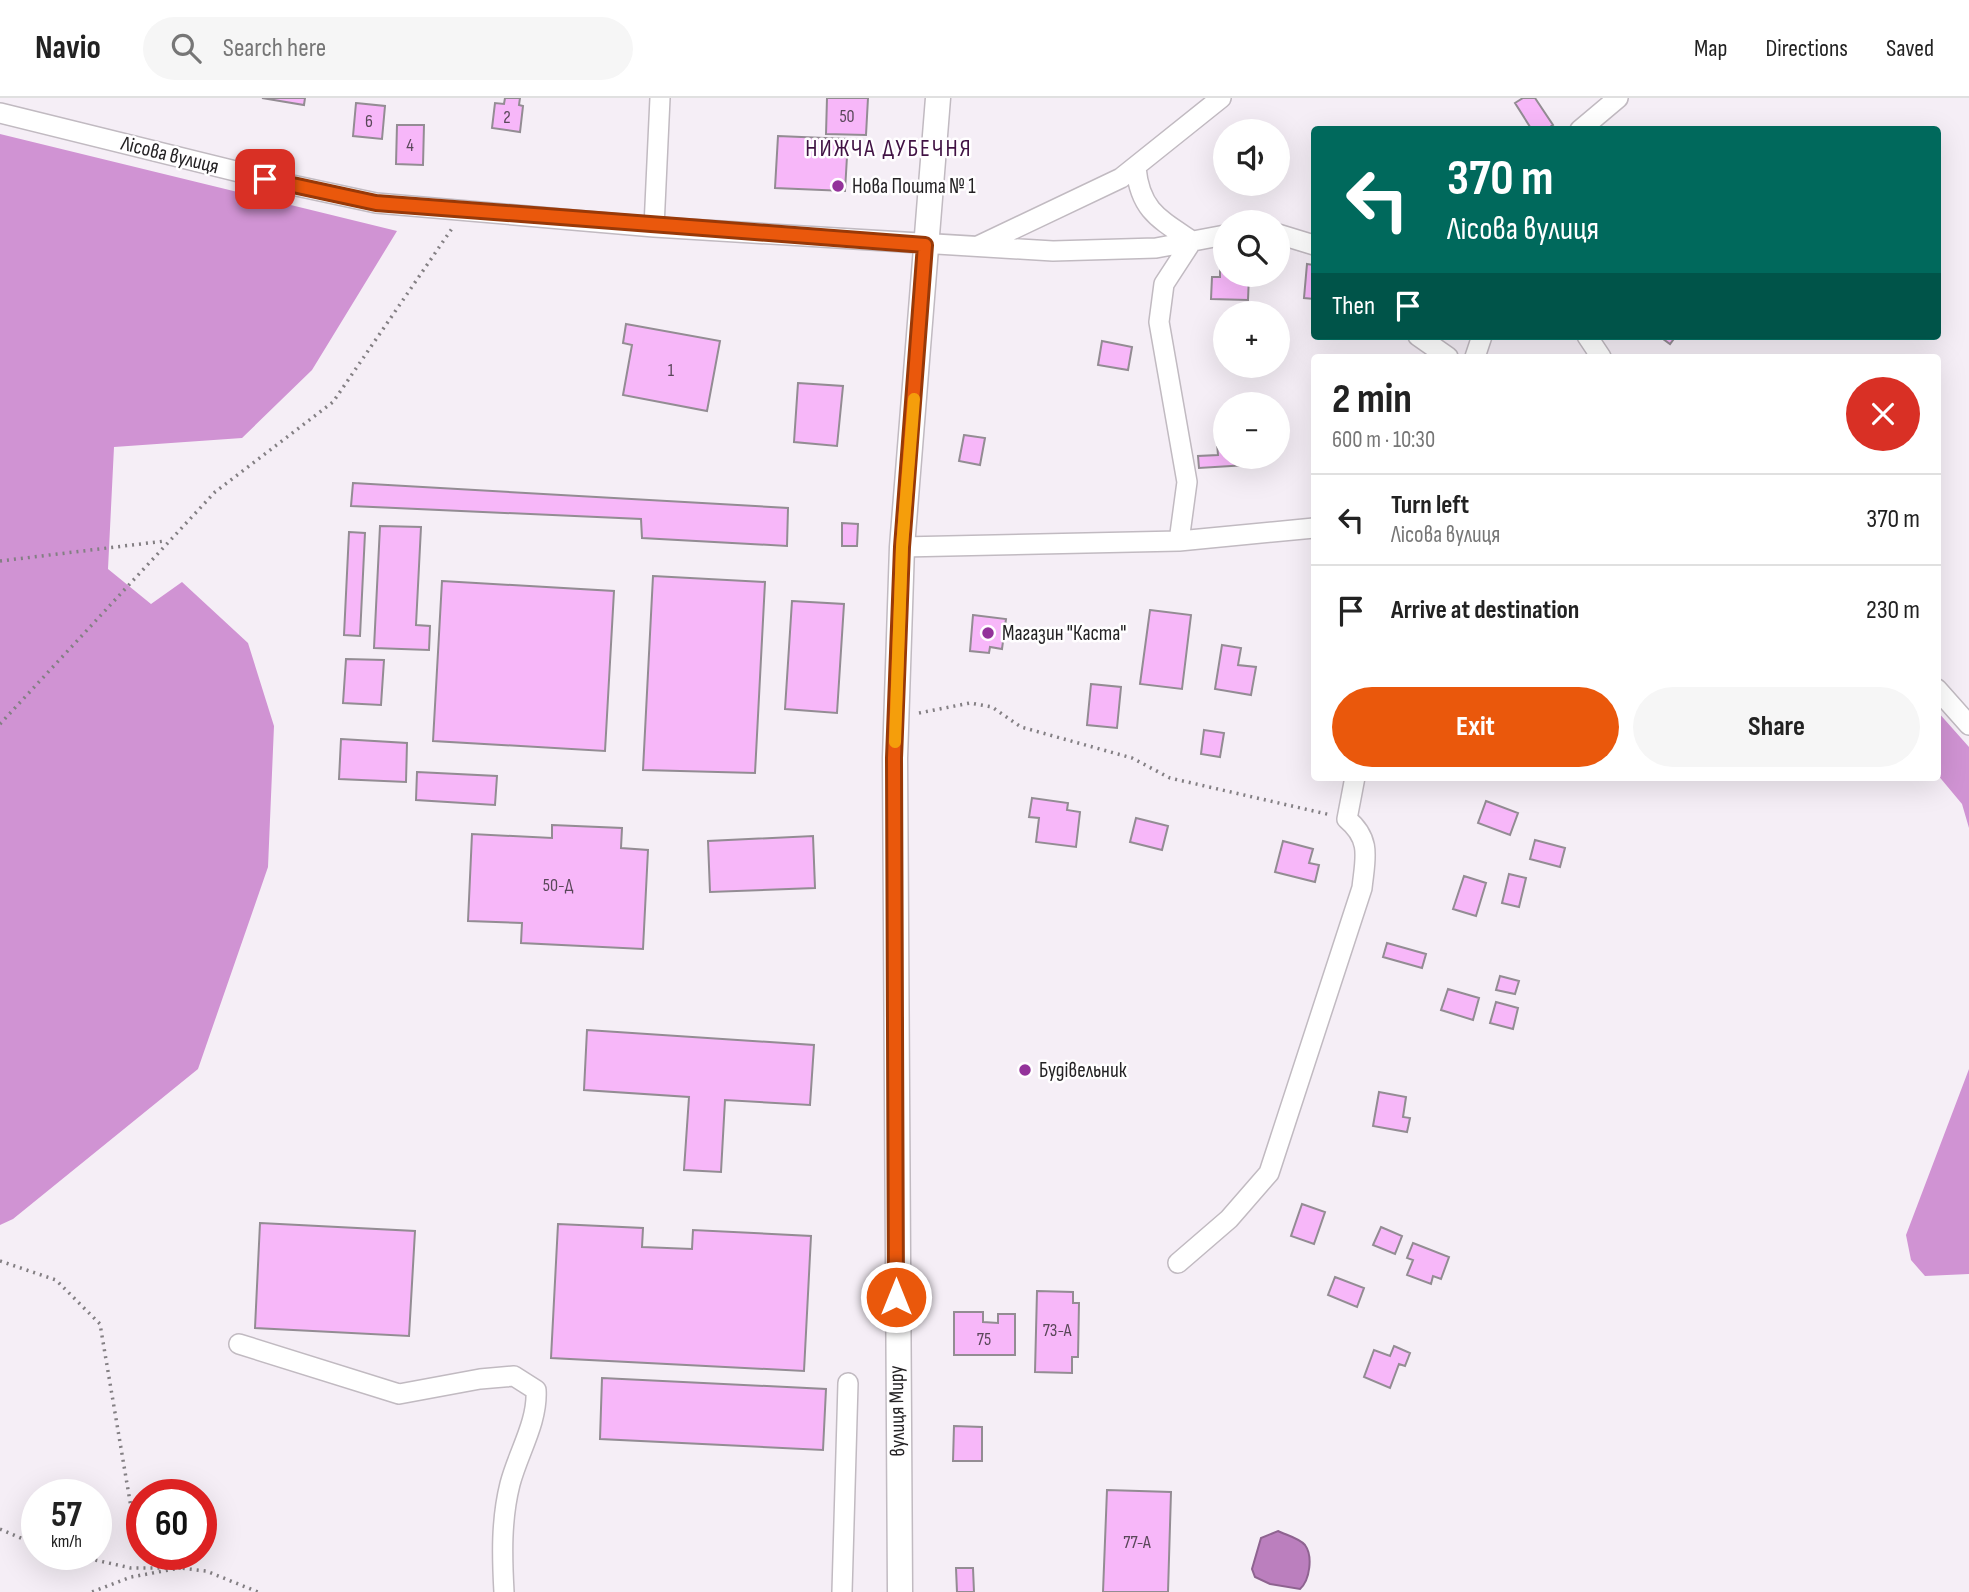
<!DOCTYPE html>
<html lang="en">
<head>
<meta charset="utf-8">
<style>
  body { margin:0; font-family:"Sofia Sans Condensed",sans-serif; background:#f6f6f6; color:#222; height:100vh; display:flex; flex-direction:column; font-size:26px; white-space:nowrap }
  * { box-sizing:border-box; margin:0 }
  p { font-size:23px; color:#767676 }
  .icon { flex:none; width:38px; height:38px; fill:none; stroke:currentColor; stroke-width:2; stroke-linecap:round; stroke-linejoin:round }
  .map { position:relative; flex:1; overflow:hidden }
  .side { position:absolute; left:1311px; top:256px; width:630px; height:427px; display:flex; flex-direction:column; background:#fff; border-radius:7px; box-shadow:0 7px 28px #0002 }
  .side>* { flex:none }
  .banner { position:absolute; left:1311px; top:28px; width:630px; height:214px; border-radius:7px; box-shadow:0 7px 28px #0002; background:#00695c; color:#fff; overflow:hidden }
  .buttons { position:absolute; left:1213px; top:21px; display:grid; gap:14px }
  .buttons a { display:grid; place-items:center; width:77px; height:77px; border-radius:50%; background:#fff; box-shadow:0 7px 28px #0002; font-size:35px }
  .speed { position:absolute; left:21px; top:1381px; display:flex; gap:14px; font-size:35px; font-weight:700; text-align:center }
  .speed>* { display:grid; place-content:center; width:91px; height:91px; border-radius:50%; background:#fff; box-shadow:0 7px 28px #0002; line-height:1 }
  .speed small { font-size:18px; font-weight:400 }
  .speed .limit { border:10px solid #d22; background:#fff; color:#111 }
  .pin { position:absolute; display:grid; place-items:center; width:60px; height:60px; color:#fff; margin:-30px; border-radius:14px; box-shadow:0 4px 10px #0006 }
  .me { position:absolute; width:77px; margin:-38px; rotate:0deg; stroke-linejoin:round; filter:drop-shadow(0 0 5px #0008) }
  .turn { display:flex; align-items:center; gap:24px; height:147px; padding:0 21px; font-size:32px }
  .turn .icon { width:91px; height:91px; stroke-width:2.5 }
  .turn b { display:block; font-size:49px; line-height:60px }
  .then { display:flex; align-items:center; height:66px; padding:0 21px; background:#0003; gap:14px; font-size:26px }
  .round { display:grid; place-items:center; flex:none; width:74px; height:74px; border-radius:37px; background:#f6f6f6 }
  .overview { display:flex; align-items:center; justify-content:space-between; height:119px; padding:0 21px }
  h1 { font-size:42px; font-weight:700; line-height:52px }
  .cta { display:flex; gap:14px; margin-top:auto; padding:14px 21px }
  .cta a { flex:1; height:80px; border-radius:42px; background:#ea580c; color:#fff; font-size:28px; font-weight:700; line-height:80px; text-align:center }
  .cta a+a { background:#f6f6f6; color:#222 }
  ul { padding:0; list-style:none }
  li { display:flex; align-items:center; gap:21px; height:91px; padding:0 21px; border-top:2px solid #e0e0e0 }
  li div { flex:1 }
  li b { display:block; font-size:26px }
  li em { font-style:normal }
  header { display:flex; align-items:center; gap:42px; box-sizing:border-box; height:98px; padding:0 35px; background:#fff; border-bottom:2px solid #e0e0e0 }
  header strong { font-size:33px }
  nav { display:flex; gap:38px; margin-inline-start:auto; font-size:24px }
  .search { width:490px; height:63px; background:#f6f6f6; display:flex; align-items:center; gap:18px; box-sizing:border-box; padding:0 24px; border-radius:38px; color:#767676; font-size:26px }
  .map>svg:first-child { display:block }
</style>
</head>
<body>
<header>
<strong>Navio</strong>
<div class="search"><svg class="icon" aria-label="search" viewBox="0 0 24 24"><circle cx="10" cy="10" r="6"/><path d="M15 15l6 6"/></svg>Search here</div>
<nav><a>Map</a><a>Directions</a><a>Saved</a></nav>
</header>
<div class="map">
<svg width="1969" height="1494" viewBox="0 0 1969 1494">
  <rect width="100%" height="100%" fill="#f5eef6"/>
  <path fill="#d093d3" d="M0 36 397 133 312 272 242 340 114 349 108 471 151 506 182 484 248 545 274 628 268 769 198 971 13 1121 0 1127Z
    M1937 613 1969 649V730L1962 706 1937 676Z
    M1969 971V1176L1925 1178 1911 1162 1906 1137Z"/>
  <path fill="#bb7fbe" stroke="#8e6390" stroke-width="2" d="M1278 1433C1286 1437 1299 1440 1305 1447 1313 1458 1310 1482 1300 1491L1270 1486 1255 1479 1252 1471 1261 1440Z"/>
  <path fill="#f7b7f9" stroke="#938c93" stroke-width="2" d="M262 0H305L304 7Z
    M505 0H520L519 7 523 8 520 34 492 30 495 5 504 6Z
    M827 0H868L866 37 826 36Z
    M1523 0H1535L1553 27 1545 32H1532L1515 5Z
    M356 5 385 8 382 41 353 38Z
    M397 27H424L423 67 396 66Z
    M778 38 848 41 845 93 775 90Z
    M1307 166 1314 167V201L1304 200Z
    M1220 170H1225V177H1249L1248 202 1211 201 1212 179H1220Z
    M626 226 720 243 707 313 623 297 632 247 623 245Z
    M1659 238H1676L1670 246Z
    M1102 243 1132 249 1128 272 1098 267Z
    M798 285 843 288 837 348 794 344Z
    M1216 333H1225V359H1246L1247 367 1199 370 1198 358 1218 357Z
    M964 337 985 340 980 367 959 363Z
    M353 385 788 410 787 448 642 440 641 421 351 408Z
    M842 425 858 426 857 448H842Z
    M380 428 421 429 416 527 430 528 429 552 374 550Z
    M349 434 365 435 360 538 344 537Z
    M653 478 765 484 755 675 643 672Z
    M442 483 614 493 605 653 433 643Z
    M792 503 844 506 837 615 785 611Z
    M1150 512 1191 517 1182 591 1140 586Z
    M973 517 1006 521 1002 551 990 549 989 555 970 553Z
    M1222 547 1241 550 1238 567 1256 569 1251 597 1215 591Z
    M346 561 384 562 381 607 343 605Z
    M1091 586 1121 589 1117 630 1087 627Z
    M1204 632 1224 635 1220 659 1201 656Z
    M341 641 407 645 406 684 339 681Z
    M417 674 497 678 495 707 416 702Z
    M1032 700 1068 705 1067 712 1080 714 1076 749 1036 744 1039 720 1029 719Z
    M1486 703 1518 715 1510 737 1478 725Z
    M1136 720 1168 728 1162 752 1130 744Z
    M552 727 622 730 621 750 648 752 643 851 521 845 522 825 468 823 472 736 552 740Z
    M813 738 815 790 710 794 708 743Z
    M1535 742 1565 750 1560 769 1530 761Z
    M1283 743 1313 751 1309 765 1319 767 1315 784 1275 774Z
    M1509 776 1526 780 1519 809 1502 805Z
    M1464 778 1486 785 1476 818 1453 811Z
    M1387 845 1426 856 1422 870 1383 859Z
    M1500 878 1519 883 1515 896 1496 892Z
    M1448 891 1479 900 1473 922 1441 912Z
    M1496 904 1518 910 1513 931 1490 925Z
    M587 932 814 947 810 1007 725 1002 721 1074 684 1072 689 999 584 992Z
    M1379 994 1406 999 1403 1019 1410 1020 1407 1034 1373 1028Z
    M1302 1106 1325 1114 1314 1146 1291 1138Z
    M260 1125 415 1133 409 1238 255 1230Z
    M558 1126 643 1130 642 1149 692 1151 693 1132 811 1138 804 1273 551 1260Z
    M1381 1129 1402 1138 1395 1156 1373 1147Z
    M1413 1145 1449 1159 1441 1181 1433 1178 1431 1186 1407 1177 1413 1162 1407 1160Z
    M1335 1179 1364 1190 1357 1209 1328 1197Z
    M1037 1193 1073 1194V1205H1079L1078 1259H1072V1275L1035 1274Z
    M954 1214H983V1224L998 1225V1216H1015V1257H954Z
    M1394 1248 1410 1255 1405 1268 1399 1266 1390 1290 1364 1279 1374 1252 1390 1258Z
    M602 1280 826 1291 823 1352 600 1341Z
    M954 1328 982 1329V1363H953Z
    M1107 1392 1171 1394 1168 1494H1103Z
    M956 1470H973L974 1494H957Z"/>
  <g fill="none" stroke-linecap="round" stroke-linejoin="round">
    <defs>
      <path id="minor" d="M0 15 292 87 376 105 654 129 1053 153 1156 150 1225 137
        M1580 32 1618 0
        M1136 70C1140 112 1159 121 1192 143L1164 186 1159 224 1187 384 1179 443
        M654 129 660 0
        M1278 136 1314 147
        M978 148 1121 80 1221 0
        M1418 238 1448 259
        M1587 238 1601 259
        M1475 259 1482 238
        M902 449 1179 443 1314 430
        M1937 591 1969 627
        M1178 1165 1229 1121 1269 1075 1362 790C1365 761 1372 742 1347 721L1355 679
        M239 1246 399 1296 480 1281 514 1278 536 1292C538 1324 518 1355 510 1386 501 1422 502 1458 504 1494
        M842 1494 848 1285"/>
      <path id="major" d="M900 1494 895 660 902 449 938 0"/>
    </defs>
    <use href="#minor" stroke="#c1bac1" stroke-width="22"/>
    <use href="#major" stroke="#c1bac1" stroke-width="27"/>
    <path stroke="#837f83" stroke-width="3.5" stroke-dasharray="2 5" stroke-linecap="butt" d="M0 463 165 443
      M919 615 970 605 992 609 1021 629 1132 660 1170 680 1331 717
      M0 626 215 394 333 304 453 129
      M0 1163 56 1182 100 1226 134 1427 142 1443
      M0 1431 37 1447
      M68 1456 131 1470H180L131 1479 92 1494
      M151 1456 180 1470 206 1473 258 1494"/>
    <use href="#minor" stroke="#fff" stroke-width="19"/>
    <use href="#major" stroke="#fff" stroke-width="24"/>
  </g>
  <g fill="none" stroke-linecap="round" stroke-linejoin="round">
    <defs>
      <path id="route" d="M265 81 376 105 925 147 902 449 894 660 896 1199"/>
    </defs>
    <use href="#route" stroke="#983908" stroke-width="18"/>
    <use href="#route" stroke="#ea580c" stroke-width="12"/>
    <path stroke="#f59e0b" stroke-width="12" d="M895 644 902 449 914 301"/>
  </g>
  <g fill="#93329a" stroke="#fffeff" stroke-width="2.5">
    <circle cx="838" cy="88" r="7"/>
    <circle cx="988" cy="535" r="7"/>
    <circle cx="1025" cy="972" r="7"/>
  </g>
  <g text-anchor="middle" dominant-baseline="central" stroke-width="5" stroke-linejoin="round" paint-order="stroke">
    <g font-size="18" fill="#594759">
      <text x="847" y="18">50</text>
      <text x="507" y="19">2</text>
      <text x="369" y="23">6</text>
      <text x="410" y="47">4</text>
      <text x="671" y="272">1</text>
      <text x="558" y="787">50-Д</text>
      <text x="1057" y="1232">73-А</text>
      <text x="984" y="1241">75</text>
      <text x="1137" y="1444">77-А</text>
    </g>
    <g font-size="21" fill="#242224" stroke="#fffeff">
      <text transform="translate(170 57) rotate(14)">Лісова вулиця</text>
      <text transform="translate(897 1313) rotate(-91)">вулиця Миру</text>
    </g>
    <g font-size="21" fill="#242224" stroke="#fffeff" text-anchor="start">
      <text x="852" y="88">Нова Пошта № 1</text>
      <text x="1002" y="535">Магазин "Каста"</text>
      <text x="1039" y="972">Будівельник</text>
    </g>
    <g font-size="24" letter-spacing="2" fill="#411244" stroke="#fffeff">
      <text x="889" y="50">НИЖЧА ДУБЕЧНЯ</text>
    </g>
  </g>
</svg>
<div class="buttons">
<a><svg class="icon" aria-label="sound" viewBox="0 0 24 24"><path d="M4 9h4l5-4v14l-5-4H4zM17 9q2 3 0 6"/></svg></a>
<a><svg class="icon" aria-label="search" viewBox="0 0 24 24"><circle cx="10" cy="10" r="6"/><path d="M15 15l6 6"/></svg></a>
<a>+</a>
<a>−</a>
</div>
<div class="speed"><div>57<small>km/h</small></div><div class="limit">60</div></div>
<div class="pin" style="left:265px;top:81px;background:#d93025"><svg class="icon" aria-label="arrive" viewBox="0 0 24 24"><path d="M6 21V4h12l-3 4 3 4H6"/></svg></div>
<svg class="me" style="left:896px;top:1199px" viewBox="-20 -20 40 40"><circle r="17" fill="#ea580c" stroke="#fff" stroke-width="3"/><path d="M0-11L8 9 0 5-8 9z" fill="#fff"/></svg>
<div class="banner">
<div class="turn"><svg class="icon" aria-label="left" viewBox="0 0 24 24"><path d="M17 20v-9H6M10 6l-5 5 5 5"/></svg><div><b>370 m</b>Лісова вулиця</div></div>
<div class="then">Then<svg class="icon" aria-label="arrive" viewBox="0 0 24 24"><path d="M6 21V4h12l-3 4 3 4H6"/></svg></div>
</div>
<section class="side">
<div class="overview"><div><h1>2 min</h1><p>600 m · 10:30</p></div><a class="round" style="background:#d93025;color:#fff"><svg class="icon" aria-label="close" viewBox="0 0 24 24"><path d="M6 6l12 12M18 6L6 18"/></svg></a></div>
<ul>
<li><svg class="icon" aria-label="left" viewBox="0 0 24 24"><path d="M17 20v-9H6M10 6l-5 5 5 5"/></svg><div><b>Turn left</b><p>Лісова вулиця</p></div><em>370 m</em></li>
<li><svg class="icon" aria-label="arrive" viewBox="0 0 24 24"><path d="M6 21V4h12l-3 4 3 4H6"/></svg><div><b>Arrive at destination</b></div><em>230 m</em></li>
</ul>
<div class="cta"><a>Exit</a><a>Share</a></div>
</section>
</div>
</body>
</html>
